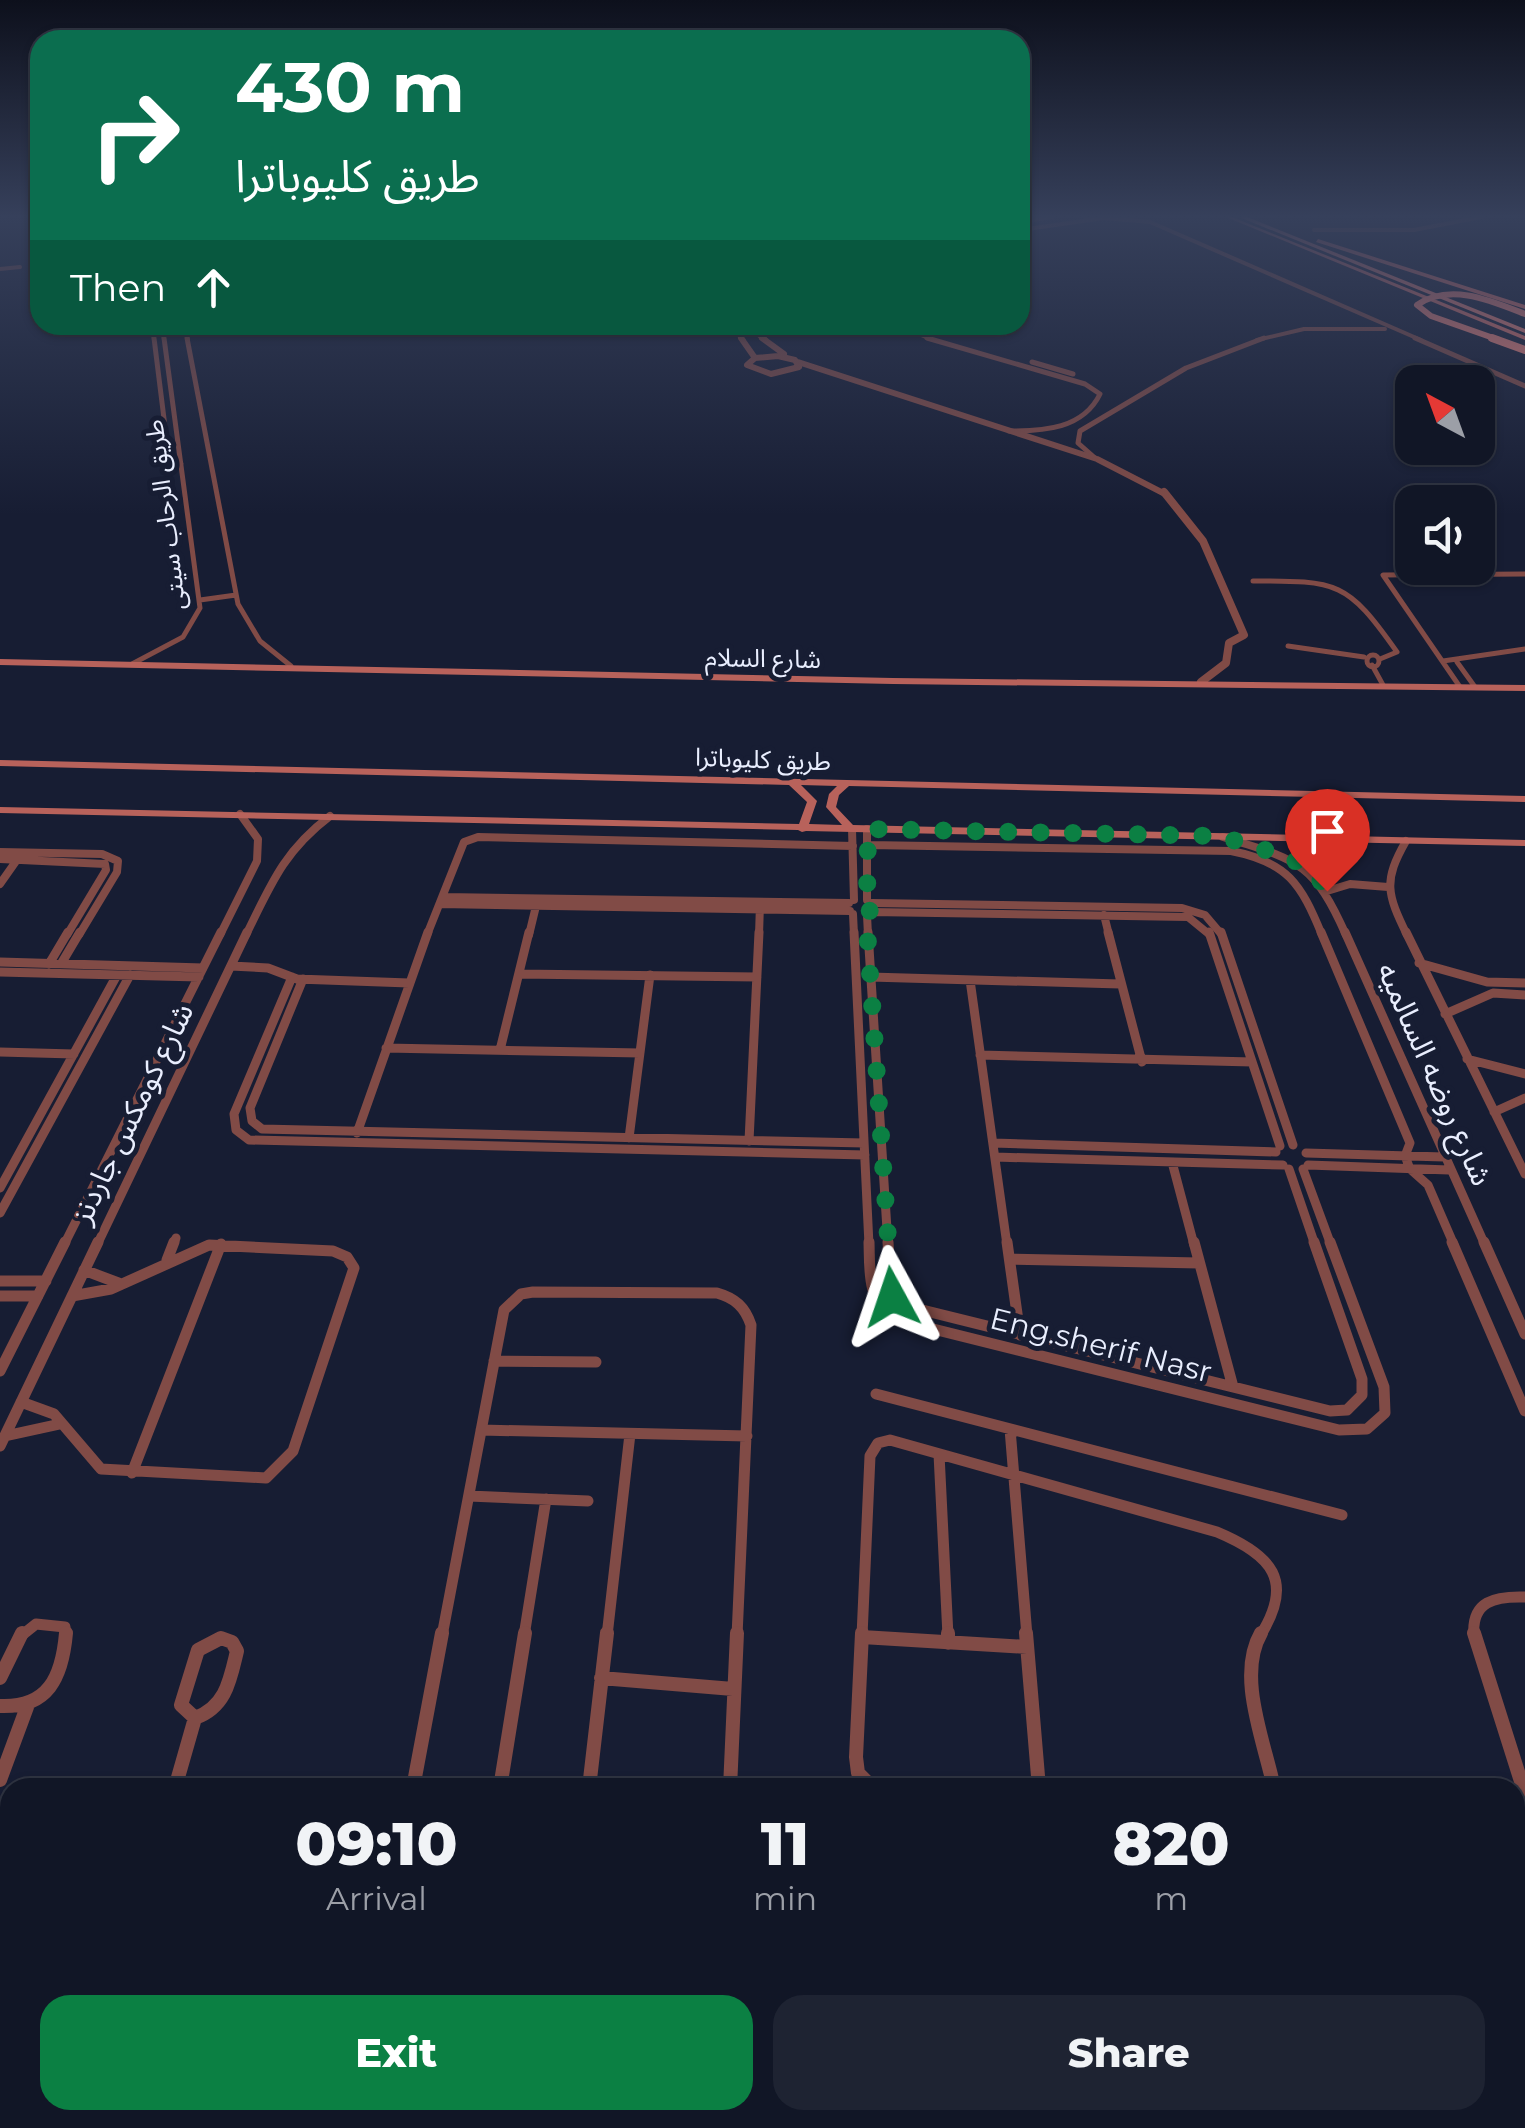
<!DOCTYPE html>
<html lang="en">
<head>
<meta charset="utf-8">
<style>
  body { margin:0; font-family:Montserrat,"Noto Sans Arabic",sans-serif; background:#1e2332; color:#f1f3f6; height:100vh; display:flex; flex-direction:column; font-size:38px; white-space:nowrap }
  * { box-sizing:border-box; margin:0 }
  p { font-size:32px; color:#9c9fa7 }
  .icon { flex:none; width:55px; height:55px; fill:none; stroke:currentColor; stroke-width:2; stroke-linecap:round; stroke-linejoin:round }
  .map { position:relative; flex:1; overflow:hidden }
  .sheet { position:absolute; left:0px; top:1778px; width:1525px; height:352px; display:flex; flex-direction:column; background:#111626; border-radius:30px 30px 0 0; box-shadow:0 2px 8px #0004,0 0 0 2px #303543 }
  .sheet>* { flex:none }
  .hud { position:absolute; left:30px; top:30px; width:1000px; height:305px; border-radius:30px; box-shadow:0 2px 8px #0004,0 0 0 2px #303543; background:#0b6e4f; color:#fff; overflow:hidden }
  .needle { width:65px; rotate:319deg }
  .buttons { position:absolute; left:1395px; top:365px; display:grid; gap:20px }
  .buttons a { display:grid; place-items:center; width:100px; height:100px; border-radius:20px; background:#111626; box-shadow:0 2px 8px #0004,0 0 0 2px #303543; font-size:50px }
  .pin { position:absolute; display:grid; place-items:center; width:85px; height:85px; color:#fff; margin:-102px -42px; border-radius:50% 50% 50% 0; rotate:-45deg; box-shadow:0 0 10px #0007 }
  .pin .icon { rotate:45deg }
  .me { position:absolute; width:110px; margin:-55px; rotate:355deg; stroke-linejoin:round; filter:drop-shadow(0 0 8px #0008) }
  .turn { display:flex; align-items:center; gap:35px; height:210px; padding:0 40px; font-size:45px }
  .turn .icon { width:130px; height:130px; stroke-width:2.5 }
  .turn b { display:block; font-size:70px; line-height:85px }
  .then { display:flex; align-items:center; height:95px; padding:0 40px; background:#0003; gap:20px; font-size:38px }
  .eta { display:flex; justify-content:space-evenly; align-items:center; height:170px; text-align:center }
  .eta b { font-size:60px; font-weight:800; line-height:70px }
  .action { display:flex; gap:20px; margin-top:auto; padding:20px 40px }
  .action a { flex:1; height:115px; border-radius:30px; background:#0b8043; color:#fff; font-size:40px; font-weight:800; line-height:115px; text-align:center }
  .action a+a { background:#1e2332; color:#f1f3f6 }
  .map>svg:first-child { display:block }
</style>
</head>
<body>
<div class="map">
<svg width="1525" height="2128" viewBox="0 0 1525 2128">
  <rect width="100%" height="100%" fill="#171d33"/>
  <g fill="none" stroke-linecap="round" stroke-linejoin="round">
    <path stroke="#814b46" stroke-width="4" d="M1020 222 1052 217
      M1020 230 1104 218 1150 222 1421 340
      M1314 230H1414L1481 217
      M0 269 20 267
      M152 325 154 340
      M162 325 164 340
      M185 325 188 340
      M194 325 197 335 278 325
      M897 325 933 340
      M912 325 930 333
      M1257 340 1304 329H1385"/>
    <path stroke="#814b46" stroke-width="5" d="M154 338 169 459 181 464
      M187 338 238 604 260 641 291 666
      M927 338 1085 384 1100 394C1083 429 1044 431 1009 431
      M1415 338 1525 386
      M1032 362 1073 374
      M1095 458 1078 443 1080 431 1186 368 1264 338
      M1253 581C1338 581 1347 581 1397 652L1380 659
      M200 600 236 595
      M1288 646 1364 657
      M1367 661a6 6 0 1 1 12 0a6 6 0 1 1-12 0Z
      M1443 661 1525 649
      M1457 662 1475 687
      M132 664 183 637 200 608 164 338
      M1372 665 1383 685
      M1460 687 1383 575 1525 574"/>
    <path stroke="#814b46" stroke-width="8" d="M852 829 854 900
      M867 829V900
      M1223 837C1297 860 1313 861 1346 935
      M1406 841C1383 881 1387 894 1407 935
      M869 845 1231 851C1288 862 1301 884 1322 935
      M0 852 102 854 118 861 117 872 79 935
      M0 859 105 864 106 870 67 935
      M0 884 19 857
      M1327 891 1350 884 1388 887
      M443 897 849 903
      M872 903 1182 908 1205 915 1222 935
      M440 904 850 911
      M871 912 1188 917 1210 935
      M853 914 854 935
      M867 915 868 935
      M1104 915 1109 935
      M220 935 257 861 258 839 240 814
      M246 935C271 884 284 851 330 816
      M427 935 464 842 478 837 853 846
      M529 935 536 906
      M759 935 760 904"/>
    <path stroke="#814b46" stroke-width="9" d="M854 932 869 1245
      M868 932 888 1245
      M1108 932 1142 1062
      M1209 932 1280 1146
      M1221 932 1293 1145
      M1321 932 1410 1143 1405 1156 1410 1169 1428 1185 1454 1245
      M1345 932 1485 1245
      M1406 932 1525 1174
      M0 962 203 968
      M1419 963 1487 982 1525 983
      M49 964 68 932
      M61 964 80 932
      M231 966 268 968 297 979 409 983
      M0 972 199 977
      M519 974 757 977
      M292 977 234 1114 236 1130 249 1140 865 1155
      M870 977 1120 984
      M303 979 250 1108 252 1121 262 1129 864 1143
      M970 980 1007 1245
      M1445 1014 1493 993 1525 995
      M386 1048 640 1053
      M500 1050 529 932
      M0 1052 74 1054
      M980 1055 1252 1062
      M1467 1059 1525 1074
      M1494 1112 1525 1098
      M357 1133 428 932
      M629 1138 650 975
      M749 1141 759 932
      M993 1143 1276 1152
      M1306 1153 1444 1157
      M995 1157 1283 1165
      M1172 1162 1194 1245
      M1308 1165 1449 1170
      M1289 1169 1315 1245
      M1303 1169 1331 1245
      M0 1188 117 975
      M0 1213 130 975
      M64 1245 221 932
      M97 1245 247 932
      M173 1245 176 1238"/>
    <path stroke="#814b46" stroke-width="11" d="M869 1242C870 1273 867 1298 893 1319L1339 1430 1367 1429 1385 1413 1384 1387 1330 1242
      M888 1242 891 1293 898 1304 1330 1411 1347 1410 1362 1395V1379L1314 1242
      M1007 1242 1020 1335
      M1194 1242 1233 1387
      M1452 1242 1525 1411
      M1484 1242 1525 1334
      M1010 1259 1199 1263
      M167 1260 174 1242
      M84 1270 121 1284
      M0 1281H46
      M0 1296H38
      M494 1361 596 1362
      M0 1371 65 1242
      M876 1394 1342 1515
      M21 1402 54 1414 101 1469 266 1478 293 1451 354 1268 347 1257 333 1251 209 1245 111 1289 72 1296
      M1010 1429 1027 1636
      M481 1430 747 1436
      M5 1436 60 1424
      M0 1446 98 1242
      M939 1454 948 1636
      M132 1473 221 1244
      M469 1496 588 1501
      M21 1636 36 1624 65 1627 66 1636
      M442 1636 504 1310 521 1294 533 1292 717 1293C735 1298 745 1307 751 1325L737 1636
      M524 1636 546 1499
      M607 1636 630 1434
      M862 1636 870 1456 878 1443 890 1440 1217 1532C1272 1555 1295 1581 1260 1636
      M1474 1636C1471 1601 1495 1596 1525 1597"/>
    <path stroke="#814b46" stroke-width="14" d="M862 1633 856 1757 858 1773 873 1788
      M948 1633V1643
      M1026 1633 1039 1788
      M1261 1633C1236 1676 1265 1743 1274 1788
      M1474 1633 1525 1794
      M862 1637 1027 1647
      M221 1638 232 1642 237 1651C230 1680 226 1707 195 1718L181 1705 198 1650Z
      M0 1678 22 1633
      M601 1678 733 1689
      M0 1706C48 1708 62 1678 66 1633
      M0 1780 27 1707
      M175 1788 195 1718
      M413 1788 442 1633
      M500 1788 525 1633
      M589 1788 607 1633
      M730 1788 737 1633
      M0 1814 10 1815
      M0 1969 10 1942
      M0 2019 10 2020
      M0 2055H10
      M1515 2080 1525 2082
      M1515 2111 1525 2112
      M148 2120 152 2128
      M0 2126 73 2128"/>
    <path stroke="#814b46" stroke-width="5" d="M732 325 743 340
      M745 325 766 340"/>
    <path stroke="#814b46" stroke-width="6" d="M741 338 755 358
      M762 338 784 354
      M778 356 795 360 799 367 771 374 747 365 755 358Z
      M798 362 1097 459 1167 495"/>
    <path stroke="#814b46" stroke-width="8" d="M1164 492 1203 541 1244 635 1229 643 1226 663 1201 682"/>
    <path fill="#b8625b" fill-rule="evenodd" d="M0 659 893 678 1525 685V691L893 684 0 665Z
      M0 760 1525 796V802L849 786 839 795 836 807 853 825 1525 840V846L806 831 802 832 798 830 0 813V807L799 824 807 802 789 785 0 766ZM801 785 837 786 829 794 826 807 842 825 809 824 817 801Z"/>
    <path fill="#e3746b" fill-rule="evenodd" d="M1226 217H1232L1525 336V340Z
      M1318 239 1525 305V309L1316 242Z"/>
    <path fill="#ef8278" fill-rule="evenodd" d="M1239 217H1247L1525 329V333Z"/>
    <path stroke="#ef8278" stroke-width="6" d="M1499 340 1431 316 1417 305C1450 282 1492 301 1525 314"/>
    <path stroke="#ef8278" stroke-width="8" d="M1492 338 1525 350"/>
  </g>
  <linearGradient id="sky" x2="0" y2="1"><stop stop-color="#0d101c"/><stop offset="0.42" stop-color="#36405b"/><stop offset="1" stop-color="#36405b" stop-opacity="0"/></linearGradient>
  <rect width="1525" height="515" fill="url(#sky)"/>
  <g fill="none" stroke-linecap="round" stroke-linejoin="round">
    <path stroke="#0b8043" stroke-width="18" stroke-dasharray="0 32.4" d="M892 1297 866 914 874 907 867 900 868 829 1220 836 1291 858 1317 876 1327 891"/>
  </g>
  <g text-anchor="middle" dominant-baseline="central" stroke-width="10" stroke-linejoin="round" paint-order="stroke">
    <g font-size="25" fill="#e9eefe" stroke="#171d33">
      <text transform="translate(165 515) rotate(-97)">طريق الرحاب سيتى</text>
      <text transform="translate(763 658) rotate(1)">شارع السلام</text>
      <text transform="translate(763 759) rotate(2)">طريق كليوباترا</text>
    </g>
    <g font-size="30" fill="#e9eefe" stroke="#171d33">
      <text transform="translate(1435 1074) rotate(66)">شارع روضه السالميه</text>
      <text transform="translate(132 1113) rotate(-64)">شارع كومكس جاردنز</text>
      <text transform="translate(1101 1345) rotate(14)">Eng.sherif Nasr</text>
    </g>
  </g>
</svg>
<div class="buttons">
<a><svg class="needle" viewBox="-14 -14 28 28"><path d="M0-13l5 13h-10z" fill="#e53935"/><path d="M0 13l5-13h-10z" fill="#9c9fa7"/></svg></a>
<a><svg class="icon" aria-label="sound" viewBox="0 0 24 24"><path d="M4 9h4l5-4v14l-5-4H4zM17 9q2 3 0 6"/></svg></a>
</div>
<div class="pin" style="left:1327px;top:891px;background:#d93025"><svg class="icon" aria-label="arrive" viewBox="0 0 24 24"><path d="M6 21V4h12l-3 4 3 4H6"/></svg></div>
<svg class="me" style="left:892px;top:1297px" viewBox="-20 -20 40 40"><path d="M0-17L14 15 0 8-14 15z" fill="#0b8043" stroke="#fff" stroke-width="4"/></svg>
<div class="hud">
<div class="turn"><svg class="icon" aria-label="right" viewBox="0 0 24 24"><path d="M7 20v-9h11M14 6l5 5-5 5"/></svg><div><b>430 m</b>طريق كليوباترا</div></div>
<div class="then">Then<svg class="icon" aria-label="ahead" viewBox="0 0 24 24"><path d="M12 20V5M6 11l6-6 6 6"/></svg></div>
</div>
<section class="sheet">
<div class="eta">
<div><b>09:10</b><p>Arrival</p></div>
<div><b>11</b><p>min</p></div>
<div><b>820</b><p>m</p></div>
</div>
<div class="action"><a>Exit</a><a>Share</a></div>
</section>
</div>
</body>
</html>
